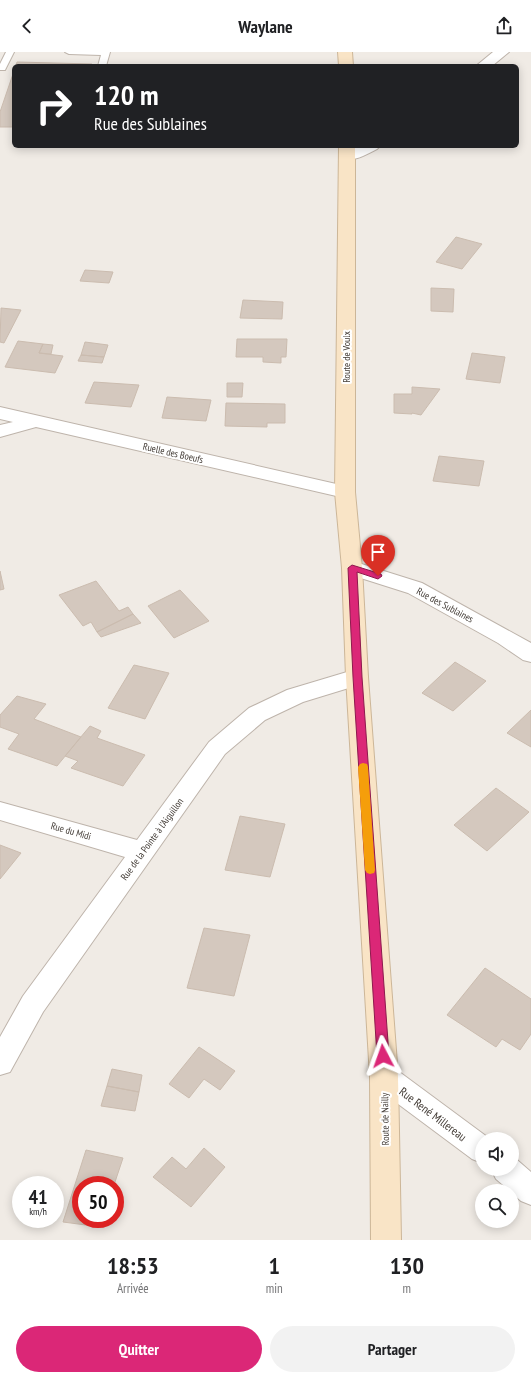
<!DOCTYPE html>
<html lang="fr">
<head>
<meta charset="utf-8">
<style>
  body { margin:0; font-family:"PT Sans Narrow",sans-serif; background:#f2f2f2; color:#202124; height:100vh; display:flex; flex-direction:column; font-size:15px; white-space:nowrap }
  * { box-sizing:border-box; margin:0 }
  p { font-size:13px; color:#757577 }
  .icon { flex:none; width:22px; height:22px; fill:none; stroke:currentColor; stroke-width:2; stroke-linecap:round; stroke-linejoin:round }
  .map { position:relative; height:1188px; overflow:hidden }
  .sheet { display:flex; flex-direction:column; background:#fff; flex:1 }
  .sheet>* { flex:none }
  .hud { position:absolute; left:12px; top:12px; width:507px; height:84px; border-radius:6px; box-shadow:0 2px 10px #0003; background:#202124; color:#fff; overflow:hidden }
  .tools { position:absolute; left:475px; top:1080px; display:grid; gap:8px }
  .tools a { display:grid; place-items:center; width:44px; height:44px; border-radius:50%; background:#fff; box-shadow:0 2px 10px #0003; font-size:20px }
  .speed { position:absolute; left:12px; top:1124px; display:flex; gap:8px; font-size:20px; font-weight:700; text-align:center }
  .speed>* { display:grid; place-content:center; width:52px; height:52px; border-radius:50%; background:#fff; box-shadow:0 2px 10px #0003; line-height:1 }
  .speed small { font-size:10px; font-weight:400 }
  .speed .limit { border:6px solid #d22; background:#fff; color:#111 }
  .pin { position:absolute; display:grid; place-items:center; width:34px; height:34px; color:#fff; margin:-41px -17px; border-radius:50% 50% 50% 0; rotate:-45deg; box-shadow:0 0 4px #0007 }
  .pin .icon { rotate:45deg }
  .me { position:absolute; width:44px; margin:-22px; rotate:356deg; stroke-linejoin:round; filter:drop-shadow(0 0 3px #0008) }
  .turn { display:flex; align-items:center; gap:14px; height:84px; padding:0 16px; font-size:18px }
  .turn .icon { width:52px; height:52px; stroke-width:2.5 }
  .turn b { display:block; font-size:28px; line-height:34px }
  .eta { display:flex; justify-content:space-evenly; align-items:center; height:68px; text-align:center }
  .eta b { font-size:24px; font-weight:600; line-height:28px }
  .button { display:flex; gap:8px; margin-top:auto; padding:8px 16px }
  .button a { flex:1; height:46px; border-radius:24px; background:#db2777; color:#fff; font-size:16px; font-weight:600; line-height:46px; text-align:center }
  .button a+a { background:#f2f2f2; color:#202124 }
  header { display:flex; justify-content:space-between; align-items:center; height:52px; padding:0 16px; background:#fff; font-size:18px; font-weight:600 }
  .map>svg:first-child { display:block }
</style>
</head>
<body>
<header><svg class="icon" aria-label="back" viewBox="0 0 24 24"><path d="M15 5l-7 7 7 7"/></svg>Waylane<svg class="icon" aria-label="share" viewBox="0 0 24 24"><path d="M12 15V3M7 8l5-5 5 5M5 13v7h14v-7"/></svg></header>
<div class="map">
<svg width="531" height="1188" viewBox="0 0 531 1188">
  <rect width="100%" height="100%" fill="#f0ebe5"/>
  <path fill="#d4c8be" stroke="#cbbcaf" d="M17 10 92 12 91 14H16Z
    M14 19V75H0V60Z
    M456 185 482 192 462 217 436 210Z
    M85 218 113 220 109 231 80 229Z
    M431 236 454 237 453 260 431 259Z
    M243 248 283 250 282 267 240 266Z
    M1 256 21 258 4 291 0 290Z
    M237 287H287L286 305H281V311L263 310V305H236Z
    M18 289 43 292 39 301 63 304 55 321 5 315Z
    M85 290 108 293 104 305 81 303Z
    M43 292 53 293 51 302 39 301Z
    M472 301 505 305 500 331 466 327Z
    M81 303 104 305 102 311 78 309Z
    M94 330 139 333 131 355 85 351Z
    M227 331H243L242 345H227Z
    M412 335 440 337 421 363 412 361V362L394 361V342H412Z
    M167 345 211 348 206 369 162 366Z
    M226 351 285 352V371H267V375L225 374Z
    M439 404 484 409 479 434 433 429Z
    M0 519 4 537 0 538Z
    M96 529 119 559 128 555 133 562 97 580 91 570 83 574 59 543Z
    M180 538 209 569 174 586 148 554Z
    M133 562 141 571 101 585 97 580Z
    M455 610 486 629 453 659 422 641Z
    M134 613 169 621 145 667 108 656Z
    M17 644 46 652 34 667 81 685 57 714 8 697 19 682 0 675V663Z
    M531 658V695L507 681Z
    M90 674 101 679 97 686 145 703 123 734 71 716 78 709 65 704Z
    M496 736 529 760 487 799 454 773Z
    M240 764 285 772 270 825 225 818Z
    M0 793 21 801 0 827Z
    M204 876 250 883 234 944 187 936Z
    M485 916 531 947V982L520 998 502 987 496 995 447 963Z
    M199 995 235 1019 220 1038 204 1027 189 1046 169 1032Z
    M112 1017 142 1023 139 1040 107 1034Z
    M107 1034 139 1040 135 1059 101 1054Z
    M204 1096 225 1115 191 1155 153 1125 172 1105 186 1117Z
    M86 1098 123 1106 114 1133H81V1167H104L101 1175 63 1170Z"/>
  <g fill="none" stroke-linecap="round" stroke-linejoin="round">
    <defs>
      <path id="lane" d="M6 0H14L5 18H0V12Z
        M65 0H110L106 14H98L101 3 69 2Z"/>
      <path id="street" d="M493 0H509L492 14H476Z
        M359 94H380L377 97C367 102 354 110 343 107L340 104 343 101Z
        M0 355 345 434 352 435 355 440 352 445 345 446 36 375 0 385V373L13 370 0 367Z
        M352 509 422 531 531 591V610L523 608 498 591 408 541 345 521 342 516 345 511Z
        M357 617 365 619 368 625 365 631 303 650 265 668 225 702 43 960 10 1020 0 1023V985L23 944 125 805 0 768V750L137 788 209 690 249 656 287 638Z
        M384 1013 394 1016 490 1087H482V1111L472 1107 374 1034 370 1025 374 1016Z
        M512 1106 516 1107 531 1120V1153L521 1149 512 1141V1139H510L496 1127 491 1117H512Z"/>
      <path id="secondary" d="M338 0H352L353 14H339Z
        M339 94H355V440L362 516 368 625 398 1025 401 1188H371L370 1025 346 625 342 516 335 440Z"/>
    </defs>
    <use href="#lane" stroke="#beb4ab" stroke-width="2"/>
    <use href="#street" stroke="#beb4ab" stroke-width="2"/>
    <use href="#secondary" stroke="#ccb698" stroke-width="2"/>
    <use href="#lane" fill="#fff" fill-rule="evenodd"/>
    <use href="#street" fill="#fff" fill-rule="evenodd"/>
    <use href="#secondary" fill="#f9e4c6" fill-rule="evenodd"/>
  </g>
  <path fill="#db2777" stroke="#8e194d" d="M352 513 381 522 382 524 378 527 357 520 362 625 389 1004 387 1008 383 1009 379 1008 377 1004 353 625 348 516Z"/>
  <path fill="#f59e0b" d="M363 711 367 712 368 715 375 818 374 821 370 822 367 821 365 818 358 715 360 712Z"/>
  <g text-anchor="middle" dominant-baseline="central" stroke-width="4" stroke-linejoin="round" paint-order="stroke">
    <g font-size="10" fill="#423b35" stroke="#fff">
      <text transform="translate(346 305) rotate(-90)">Route de Voulx</text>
      <text transform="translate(173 401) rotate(13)">Ruelle des Boeufs</text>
      <text transform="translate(445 553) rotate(28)">Rue des Sublaines</text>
      <text transform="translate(71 779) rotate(16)">Rue du Midi</text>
      <text transform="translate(152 787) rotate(-54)">Rue de la Pointe à l'Aiguillon</text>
      <text transform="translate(385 1067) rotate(-91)">Route de Nailly</text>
    </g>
    <g font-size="12" fill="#423b35" stroke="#fff">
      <text transform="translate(433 1062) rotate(37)">Rue René Millereau</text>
    </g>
  </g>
</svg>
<div class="tools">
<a><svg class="icon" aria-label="sound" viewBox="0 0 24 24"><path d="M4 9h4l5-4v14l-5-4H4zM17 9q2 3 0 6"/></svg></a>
<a><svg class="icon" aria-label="search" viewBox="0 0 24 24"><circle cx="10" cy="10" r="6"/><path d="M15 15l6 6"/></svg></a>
</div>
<div class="speed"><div>41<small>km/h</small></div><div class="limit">50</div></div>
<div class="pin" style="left:378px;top:524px;background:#d93025"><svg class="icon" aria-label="arrive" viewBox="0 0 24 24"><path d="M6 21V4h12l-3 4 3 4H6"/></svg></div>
<svg class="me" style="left:383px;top:1004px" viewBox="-20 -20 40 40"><path d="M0-17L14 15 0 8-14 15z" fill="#db2777" stroke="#fff" stroke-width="4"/></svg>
<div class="hud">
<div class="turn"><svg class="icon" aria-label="right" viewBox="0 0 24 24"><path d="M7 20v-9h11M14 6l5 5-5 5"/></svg><div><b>120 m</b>Rue des Sublaines</div></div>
</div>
</div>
<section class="sheet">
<div class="eta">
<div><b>18:53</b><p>Arrivée</p></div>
<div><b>1</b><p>min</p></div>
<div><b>130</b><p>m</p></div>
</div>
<div class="button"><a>Quitter</a><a>Partager</a></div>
</section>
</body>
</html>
